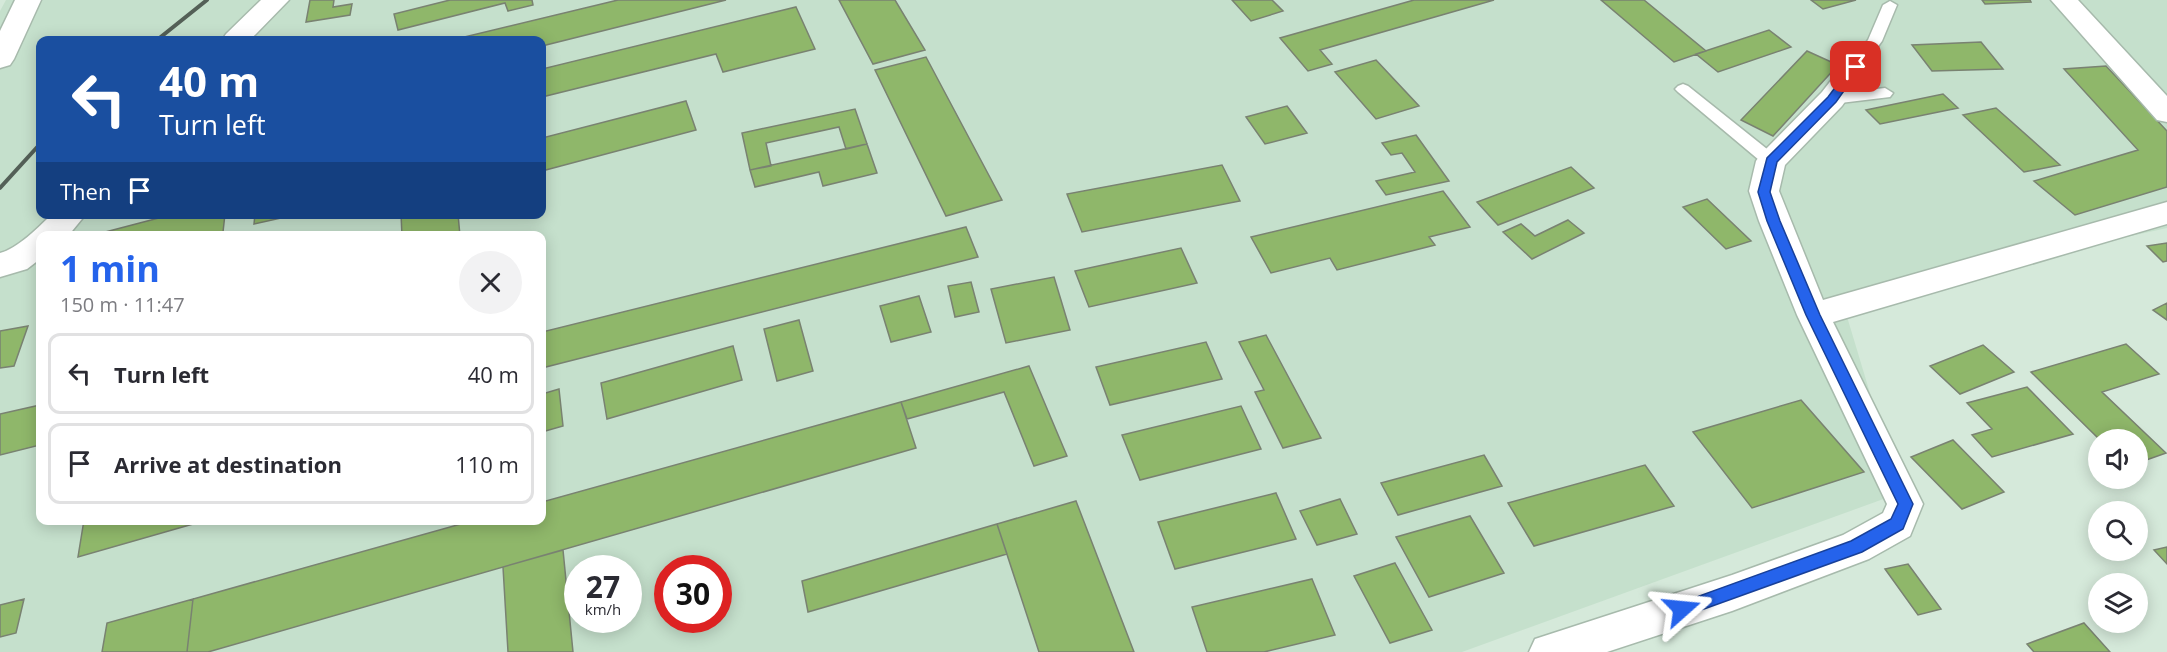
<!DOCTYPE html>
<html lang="en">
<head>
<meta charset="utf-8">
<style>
  body { margin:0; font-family:"Open Sans",sans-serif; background:#f2f2f3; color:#2b2b33; height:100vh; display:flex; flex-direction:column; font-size:22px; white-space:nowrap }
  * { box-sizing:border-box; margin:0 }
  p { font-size:20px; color:#7c7c81 }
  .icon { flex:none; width:33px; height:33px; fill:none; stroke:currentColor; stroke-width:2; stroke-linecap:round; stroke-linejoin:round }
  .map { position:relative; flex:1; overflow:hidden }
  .details { position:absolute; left:36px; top:231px; width:510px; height:294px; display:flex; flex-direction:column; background:#fff; border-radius:12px; box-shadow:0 3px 15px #0003 }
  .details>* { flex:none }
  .guide { position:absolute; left:36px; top:36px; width:510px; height:183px; border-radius:12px; box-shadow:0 3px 15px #0003; background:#1a4fa0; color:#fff; overflow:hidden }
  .tools { position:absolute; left:2088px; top:429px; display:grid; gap:12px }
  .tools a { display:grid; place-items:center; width:60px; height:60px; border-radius:50%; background:#fff; box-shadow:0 3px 15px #0003; font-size:30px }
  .speed { position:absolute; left:564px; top:555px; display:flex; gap:12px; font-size:30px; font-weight:700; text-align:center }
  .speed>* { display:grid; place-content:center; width:78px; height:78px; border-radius:50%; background:#fff; box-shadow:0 3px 15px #0003; line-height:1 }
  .speed small { font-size:15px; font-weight:400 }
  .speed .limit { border:9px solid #d22; background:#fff; color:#111 }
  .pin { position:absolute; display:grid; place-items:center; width:51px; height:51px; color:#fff; margin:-26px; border-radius:12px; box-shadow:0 3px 9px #0006 }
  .me { position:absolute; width:66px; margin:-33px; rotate:72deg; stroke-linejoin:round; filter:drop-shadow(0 0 4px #0008) }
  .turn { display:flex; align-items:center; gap:21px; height:126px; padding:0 24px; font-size:27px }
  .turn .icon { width:78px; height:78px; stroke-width:2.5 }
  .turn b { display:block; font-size:42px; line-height:51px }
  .then { display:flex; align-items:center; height:57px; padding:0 24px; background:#0003; gap:12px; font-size:22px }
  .round { display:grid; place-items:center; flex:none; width:63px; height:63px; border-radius:32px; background:#f2f2f3 }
  .head { display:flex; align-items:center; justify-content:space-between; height:102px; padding:0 24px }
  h1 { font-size:36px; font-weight:700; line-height:45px; color:#2563eb }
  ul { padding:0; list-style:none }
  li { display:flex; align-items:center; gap:18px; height:81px; margin:0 12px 9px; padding:0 12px; border:3px solid #e1e1e2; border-radius:12px }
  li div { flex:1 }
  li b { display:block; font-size:22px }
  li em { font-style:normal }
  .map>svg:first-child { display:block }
</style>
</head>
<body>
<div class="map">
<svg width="2167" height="652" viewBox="0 0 2167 652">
  <rect width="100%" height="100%" fill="#d5e9da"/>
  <path fill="#c5e0cc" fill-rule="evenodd" d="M6 0H2167V228L1842 300 1900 493 1462 652H0V11ZM40 40H542V214H40ZM40 236H542V520H40ZM578 568H628V620H578ZM668 568H718V620H668Z"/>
  <path fill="#8fb76a" stroke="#798271" stroke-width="1.5" d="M310 0H334L333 7 352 4 350 15 306 22Z
    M450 0H532L533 5 508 11 505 3 398 30 394 14Z
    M618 0H726L542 46V40H452Z
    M839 0H895L925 50 873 64Z
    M1232 0H1272L1283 11 1251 21Z
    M1414 0H1494L1320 50 1332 64 1308 71 1280 38Z
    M1601 0H1644L1706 51 1674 62Z
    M1811 0H1856L1823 9Z
    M1982 0H2030L2031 2 1985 4Z
    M796 7 815 49 723 72 716 54 542 97V69Z
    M1769 30 1791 47 1718 72 1696 54Z
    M1981 42 2003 69 1932 71 1912 45Z
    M1807 51 1838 65 1773 136 1741 120Z
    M926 57 1002 200 946 216 875 70Z
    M1376 60 1419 106 1376 119 1335 72Z
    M2106 66 2167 131V187L2075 215 2034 181 2138 150 2064 69Z
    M1943 94 1958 108 1880 124 1866 110Z
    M686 101 696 130 542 171V138Z
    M1287 106 1307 133 1265 144 1246 117Z
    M1996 108 2060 165 2024 172 1963 115Z
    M855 109 867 144 846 149 839 127 766 143 771 166 750 170 742 133Z
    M1416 135 1449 181 1386 195 1376 181 1415 172 1402 153 1391 155 1382 143Z
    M867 144 877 173 823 186 819 172 755 187 750 170Z
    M1222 165 1240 201 1082 232 1067 194Z
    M1571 167 1594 188 1498 225 1477 202Z
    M1443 191 1470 227 1429 237 1435 245 1337 270 1330 258 1271 273 1251 237Z
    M1707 199 1751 241 1726 249 1683 207Z
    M174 214H225L223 232 208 236H90Z
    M255 214H299L254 224Z
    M401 214H458L460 236H402Z
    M1568 220 1584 233 1532 259 1503 232 1521 224 1535 236Z
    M966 227 978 257 542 368V332Z
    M2167 243V261L2163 262 2147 246Z
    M1181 248 1197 283 1089 307 1075 271Z
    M1054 277 1070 330 1006 343 991 289Z
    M971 282 979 312 955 317 948 286Z
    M919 296 931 332 891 342 880 306Z
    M2167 303V320L2153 310Z
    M799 320 813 371 777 381 764 329Z
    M28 326 14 366 0 368V331Z
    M1266 335 1321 438 1283 448 1255 392 1264 390 1239 342Z
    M1206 342 1222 379 1110 405 1096 367Z
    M2126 344 2159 374 2102 392 2166 453 2138 463V440H2100L2031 372Z
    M1983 345 2014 372 1960 394 1930 366Z
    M733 346 742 380 607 419 601 383Z
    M1029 366 1067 456 1034 466 1004 392 907 419 901 402Z
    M2027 387 2073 434 1992 457 1972 435 1992 429 1967 403Z
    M559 389 563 426 542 432V394Z
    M1801 400 1864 472 1752 508 1693 432Z
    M901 402 916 448 208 652H187L193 599 475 520H542V502Z
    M40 405V445L0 455V414Z
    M1241 406 1261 449 1140 480 1122 435Z
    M1953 440 2004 492 1962 509 1911 457Z
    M1484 455 1502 486 1398 515 1381 483Z
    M1645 465 1674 506 1534 546 1508 503Z
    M1276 493 1296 539 1175 569 1158 522Z
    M1340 499 1357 534 1317 545 1300 511Z
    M1076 501 1134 652H1039L997 524Z
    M1470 516 1504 573 1429 597 1396 537Z
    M84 520H207L78 557Z
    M997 524 1007 554 808 612 802 581Z
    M2167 547V564L2154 550Z
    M563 550 573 652H508L503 567Z
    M1395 563 1432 630 1390 643 1354 576Z
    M1908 564 1941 609 1918 615 1885 569Z
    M1312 579 1335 635 1264 652H1207L1192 607Z
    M24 599 16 633 0 637V605Z
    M193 599 187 652H102L107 623Z
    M2084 623 2110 652H2034L2027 644Z"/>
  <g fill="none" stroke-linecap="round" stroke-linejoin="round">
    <defs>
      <path id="service" d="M1890 1 1897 5 1882 41 1851 83H1841L1838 80 1868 40 1883 5Z
        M1683 84 1688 86 1777 157 1779 161 1777 165H1765L1678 92 1675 89 1678 86Z
        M1885 88 1893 93 1890 97 1832 104 1824 99 1832 94Z"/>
      <path id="minor" d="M15 0H41L14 59 10 65 0 68V31Z
        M261 0H289L250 40H222L226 34Z
        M2051 0H2078L2167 96V122L2157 120Z
        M1846 71 1856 74 1860 80 1842 106 1785 165 1779 191 1823 300 2167 202V224L1833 322 1923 504 1910 536 1869 559 1732 611 1607 652H1529L1535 639 1732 575 1843 535 1883 513 1887 504 1797 315 1759 221 1749 191 1756 161 1761 154 1822 92 1836 74Z
        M52 214H86L68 236H40V259L27 269 0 277V253C17 249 39 227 52 214Z"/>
    </defs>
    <use href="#service" stroke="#a7baac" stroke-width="3"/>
    <use href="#minor" stroke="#a7baac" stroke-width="3"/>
    <use href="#service" fill="#fff" fill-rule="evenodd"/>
    <use href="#minor" fill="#fff" fill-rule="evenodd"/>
    <path stroke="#546057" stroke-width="4" d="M157 40 207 0
      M0 188 40 144"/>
  </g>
  <path fill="#2563eb" stroke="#184099" stroke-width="1.5" d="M1856 64 1861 67 1836 102 1777 162 1770 192 1780 221 1820 315 1913 504 1903 529 1862 552 1682 617 1677 614 1674 609 1677 604 1851 541 1891 519 1898 504 1806 315 1767 221 1758 192 1767 158 1828 97 1852 65Z"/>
</svg>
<div class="tools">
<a><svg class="icon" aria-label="sound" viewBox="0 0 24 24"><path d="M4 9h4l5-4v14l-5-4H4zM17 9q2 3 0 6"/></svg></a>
<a><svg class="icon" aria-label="search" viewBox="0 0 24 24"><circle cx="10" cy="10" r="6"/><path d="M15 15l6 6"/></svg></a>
<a><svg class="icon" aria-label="layers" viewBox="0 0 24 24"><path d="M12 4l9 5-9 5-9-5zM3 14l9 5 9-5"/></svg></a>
</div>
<div class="speed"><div>27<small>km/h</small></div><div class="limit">30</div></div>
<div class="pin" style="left:1856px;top:67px;background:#d93025"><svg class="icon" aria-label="arrive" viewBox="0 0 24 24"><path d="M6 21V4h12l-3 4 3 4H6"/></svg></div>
<svg class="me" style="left:1682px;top:609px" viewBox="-20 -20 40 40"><path d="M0-17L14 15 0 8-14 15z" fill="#2563eb" stroke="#fff" stroke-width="4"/></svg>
<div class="guide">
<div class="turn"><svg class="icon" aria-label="left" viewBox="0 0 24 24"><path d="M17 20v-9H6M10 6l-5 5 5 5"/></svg><div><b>40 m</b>Turn left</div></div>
<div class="then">Then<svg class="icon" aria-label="arrive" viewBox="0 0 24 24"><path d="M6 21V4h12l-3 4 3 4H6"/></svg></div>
</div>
<section class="details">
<div class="head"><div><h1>1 min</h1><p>150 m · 11:47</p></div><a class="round"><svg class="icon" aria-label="close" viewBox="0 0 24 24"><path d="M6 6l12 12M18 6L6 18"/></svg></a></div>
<ul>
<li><svg class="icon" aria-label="left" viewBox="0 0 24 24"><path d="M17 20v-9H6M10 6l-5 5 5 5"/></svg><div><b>Turn left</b></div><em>40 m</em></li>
<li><svg class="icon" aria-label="arrive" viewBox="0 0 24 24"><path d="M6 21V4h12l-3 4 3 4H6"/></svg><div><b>Arrive at destination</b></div><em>110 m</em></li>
</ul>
</section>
</div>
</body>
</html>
